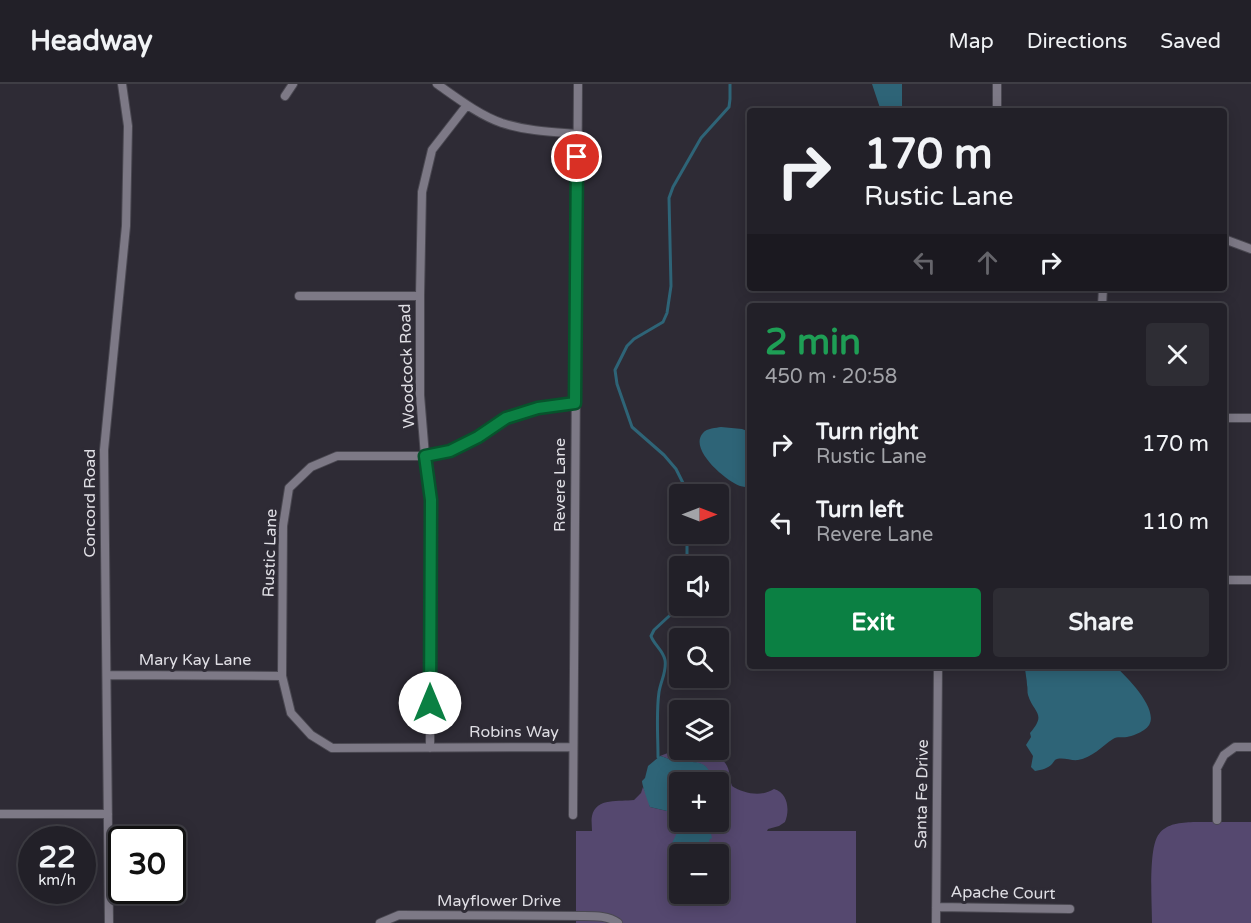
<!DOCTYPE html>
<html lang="en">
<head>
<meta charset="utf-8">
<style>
  body { margin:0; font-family:"Varela Round",sans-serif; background:#2e2d34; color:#f1f3f6; height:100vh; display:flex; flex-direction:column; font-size:22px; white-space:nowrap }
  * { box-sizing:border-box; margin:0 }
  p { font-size:20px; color:#a2a3a8 }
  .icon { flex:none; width:33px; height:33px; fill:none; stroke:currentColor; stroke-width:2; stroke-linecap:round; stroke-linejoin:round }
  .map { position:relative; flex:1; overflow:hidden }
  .panel { position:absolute; left:747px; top:219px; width:480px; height:366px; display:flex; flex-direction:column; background:#222028; border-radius:6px; box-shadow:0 3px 15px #0003,0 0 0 2px #3f3e45 }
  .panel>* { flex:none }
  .hud { position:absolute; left:747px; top:24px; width:480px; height:183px; border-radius:6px; box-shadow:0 3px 15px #0003,0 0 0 2px #3f3e45; background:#222028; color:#f1f3f6; overflow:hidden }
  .needle { width:39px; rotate:90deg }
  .controls { position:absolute; left:669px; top:400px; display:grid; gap:12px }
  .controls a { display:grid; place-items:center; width:60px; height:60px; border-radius:6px; background:#222028; box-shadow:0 3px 15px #0003,0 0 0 2px #3f3e45; font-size:30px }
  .speed { position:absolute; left:18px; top:742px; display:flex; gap:12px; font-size:30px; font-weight:700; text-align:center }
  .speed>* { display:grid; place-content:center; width:78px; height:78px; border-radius:50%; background:#222028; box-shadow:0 3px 15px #0003,0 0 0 2px #3f3e45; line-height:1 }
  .speed small { font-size:15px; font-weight:400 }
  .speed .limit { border:3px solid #111; border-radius:9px; background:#fff; color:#111 }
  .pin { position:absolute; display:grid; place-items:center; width:51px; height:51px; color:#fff; margin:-26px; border:3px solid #fff; border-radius:50%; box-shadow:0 2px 6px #0007 }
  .me { position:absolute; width:66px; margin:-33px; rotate:0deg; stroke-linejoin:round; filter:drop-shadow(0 0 4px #0008) }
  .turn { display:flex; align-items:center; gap:21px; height:126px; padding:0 18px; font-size:27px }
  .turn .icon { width:78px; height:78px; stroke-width:2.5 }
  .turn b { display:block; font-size:42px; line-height:51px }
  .lanes { display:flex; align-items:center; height:57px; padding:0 18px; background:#0003; justify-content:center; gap:30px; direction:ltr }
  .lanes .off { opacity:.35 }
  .round { display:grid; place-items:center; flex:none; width:63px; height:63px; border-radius:6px; background:#2e2d34 }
  .summary { display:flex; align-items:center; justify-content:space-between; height:102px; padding:0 18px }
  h1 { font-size:36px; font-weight:700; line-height:45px; color:#1e9e55 }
  .cta { display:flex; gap:12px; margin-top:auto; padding:12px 18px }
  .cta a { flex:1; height:69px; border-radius:6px; background:#0b8043; color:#fff; font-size:24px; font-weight:700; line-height:69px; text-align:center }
  .cta a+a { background:#2e2d34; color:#f1f3f6 }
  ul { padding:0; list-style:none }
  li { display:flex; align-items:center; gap:18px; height:78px; padding:0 18px }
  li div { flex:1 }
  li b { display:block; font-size:22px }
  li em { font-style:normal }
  header { display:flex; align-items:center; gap:36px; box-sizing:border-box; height:84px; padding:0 30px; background:#222028; border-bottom:2px solid #3f3e45 }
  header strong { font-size:28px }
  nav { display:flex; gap:33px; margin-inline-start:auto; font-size:21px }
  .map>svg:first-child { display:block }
</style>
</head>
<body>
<header>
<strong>Headway</strong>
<nav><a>Map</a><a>Directions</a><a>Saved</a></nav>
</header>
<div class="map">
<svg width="1251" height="839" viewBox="0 0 1251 839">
  <rect width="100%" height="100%" fill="#2e2b35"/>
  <path fill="#55486f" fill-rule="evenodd" d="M682 666C698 666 719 666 727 682 730 688 730 696 732 702 744 710 762 713 774 705 788 709 790 726 785 738L779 742 768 745 767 747H856V839H576V747H592C592 742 591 736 592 732 596 713 620 718 634 716L641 709 643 703 648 714 650 723 667 727 679 734 680 738H681L682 739 677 744 710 746 697 743 692 744 689 743 688 738H718L720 728 718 699H714C707 676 699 679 678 677 671 677 666 673 660 672L673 667ZM680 771H718V810H680Z
    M1193 738H1251V839H1152C1152 820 1148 763 1159 750 1167 739 1181 739 1193 738Z"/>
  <path fill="#2e6477" d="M872 0H902V27H881Z
    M721 343 742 345 750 348V404C747 403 743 403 740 402 726 397 688 365 703 349 707 344 716 344 721 343Z
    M1025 582H1115C1126 592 1167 632 1144 646 1140 649 1132 652 1127 653 1121 654 1118 652 1113 655 1102 662 1092 674 1078 676 1071 677 1061 672 1055 676 1054 677 1053 679 1052 680 1048 684 1042 686 1035 687L1031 683 1033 672 1026 661 1031 653 1030 649C1047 629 1034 630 1028 611 1027 608 1028 605 1027 601 1027 595 1025 589 1025 582Z
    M660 672C666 673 671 677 678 677 700 679 707 675 714 699H680L679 734 667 727 650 723C648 718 642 701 642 697L645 694 648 682Z
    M681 738H688L689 743 692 744 697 743 710 746 712 754 709 756 710 762 708 763 707 766 709 768 710 771H684C681 765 680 762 673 761L672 759 677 749 676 745 681 741Z"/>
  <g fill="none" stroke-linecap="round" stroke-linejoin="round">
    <path stroke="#2e6477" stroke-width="3" d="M686 411 684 401 676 385 664 371 632 343 617 300 615 286 627 262 634 255 663 238 667 229 671 202 669 114 673 103 701 54 729 23 730 15V0
      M687 450V483
      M658 673C658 652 656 629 659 608 661 596 667 587 665 576 663 566 654 561 651 552L654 546 680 522"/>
    <defs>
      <path id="minor" d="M437 0C457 14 479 31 502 39 527 47 552 48 577 50
        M285 12 293 0
        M997 27V0
        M1224 155 1251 165
        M299 212H420
        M1102 222 1103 204
        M1224 334H1251
        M1224 496H1251
        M107 591 282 592
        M573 663 332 664 311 651 291 629 282 592 283 442 289 404 311 383 337 372H425L450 367 478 353 506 334 538 324 575 319
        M430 664 431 415 425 372 420 311V212L422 108 432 66 467 21
        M0 730H108
        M573 731 578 0
        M1217 736V684L1224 671 1235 663H1251
        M936 823 1070 825
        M109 839 104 366 126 142 128 42 122 0
        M380 839 399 831 584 832C596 832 609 832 618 839
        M936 839 938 582"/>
    </defs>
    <use href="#minor" stroke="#4a4851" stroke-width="10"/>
    <use href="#minor" stroke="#7d7986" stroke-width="8"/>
  </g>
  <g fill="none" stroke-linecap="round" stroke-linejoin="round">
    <defs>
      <path id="route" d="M430 619 431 416 425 372 450 367 478 353 506 334 538 324 575 319 577 73"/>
    </defs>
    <use href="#route" stroke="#07532c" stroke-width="15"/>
    <use href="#route" stroke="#0b8043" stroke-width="10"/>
  </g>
  <g text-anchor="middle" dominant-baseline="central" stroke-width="6" stroke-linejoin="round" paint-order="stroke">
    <g font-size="16" fill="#dfdee4" stroke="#2e2b35">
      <text transform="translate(407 282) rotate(-92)">Woodcock Road</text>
      <text transform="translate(560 401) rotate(-90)">Revere Lane</text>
      <text transform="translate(90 419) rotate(-90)">Concord Road</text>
      <text transform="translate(270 469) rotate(-88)">Rustic Lane</text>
      <text x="195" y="576">Mary Kay Lane</text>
      <text x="514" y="648">Robins Way</text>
      <text transform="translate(922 710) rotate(-89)">Santa Fe Drive</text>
      <text transform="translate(1003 809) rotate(1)">Apache Court</text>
      <text x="499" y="817">Mayflower Drive</text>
    </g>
  </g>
</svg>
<div class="controls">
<a><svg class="needle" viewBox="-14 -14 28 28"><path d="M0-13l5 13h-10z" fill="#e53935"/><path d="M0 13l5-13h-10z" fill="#a2a3a8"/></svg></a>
<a><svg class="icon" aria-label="sound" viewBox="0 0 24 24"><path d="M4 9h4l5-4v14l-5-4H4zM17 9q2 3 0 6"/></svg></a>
<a><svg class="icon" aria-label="search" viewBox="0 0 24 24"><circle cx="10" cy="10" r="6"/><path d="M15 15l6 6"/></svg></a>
<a><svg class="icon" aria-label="layers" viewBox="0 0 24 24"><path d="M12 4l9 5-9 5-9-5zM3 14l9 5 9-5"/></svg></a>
<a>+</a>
<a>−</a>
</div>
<div class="speed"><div>22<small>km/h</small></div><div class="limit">30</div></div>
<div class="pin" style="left:577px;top:73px;background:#d93025"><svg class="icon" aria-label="arrive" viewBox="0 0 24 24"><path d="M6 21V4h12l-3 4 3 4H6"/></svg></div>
<svg class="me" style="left:430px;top:619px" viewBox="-20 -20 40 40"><circle r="19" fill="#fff"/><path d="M0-13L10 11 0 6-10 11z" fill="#0b8043"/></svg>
<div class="hud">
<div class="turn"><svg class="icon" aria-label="right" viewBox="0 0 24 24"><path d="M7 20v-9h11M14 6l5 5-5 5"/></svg><div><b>170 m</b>Rustic Lane</div></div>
<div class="lanes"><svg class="icon off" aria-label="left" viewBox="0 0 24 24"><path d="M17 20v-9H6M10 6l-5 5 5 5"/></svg><svg class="icon off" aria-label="ahead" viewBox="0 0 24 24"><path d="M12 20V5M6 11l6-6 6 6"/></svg><svg class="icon" aria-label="right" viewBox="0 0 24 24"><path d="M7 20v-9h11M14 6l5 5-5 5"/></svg></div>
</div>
<section class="panel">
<div class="summary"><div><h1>2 min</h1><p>450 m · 20:58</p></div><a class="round"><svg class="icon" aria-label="close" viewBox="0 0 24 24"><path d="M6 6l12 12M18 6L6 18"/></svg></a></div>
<ul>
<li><svg class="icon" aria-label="right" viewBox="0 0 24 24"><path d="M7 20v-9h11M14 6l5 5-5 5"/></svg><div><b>Turn right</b><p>Rustic Lane</p></div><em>170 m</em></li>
<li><svg class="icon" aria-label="left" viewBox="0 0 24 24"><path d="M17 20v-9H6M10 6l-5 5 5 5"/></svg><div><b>Turn left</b><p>Revere Lane</p></div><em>110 m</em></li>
</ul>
<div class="cta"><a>Exit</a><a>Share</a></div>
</section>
</div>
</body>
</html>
